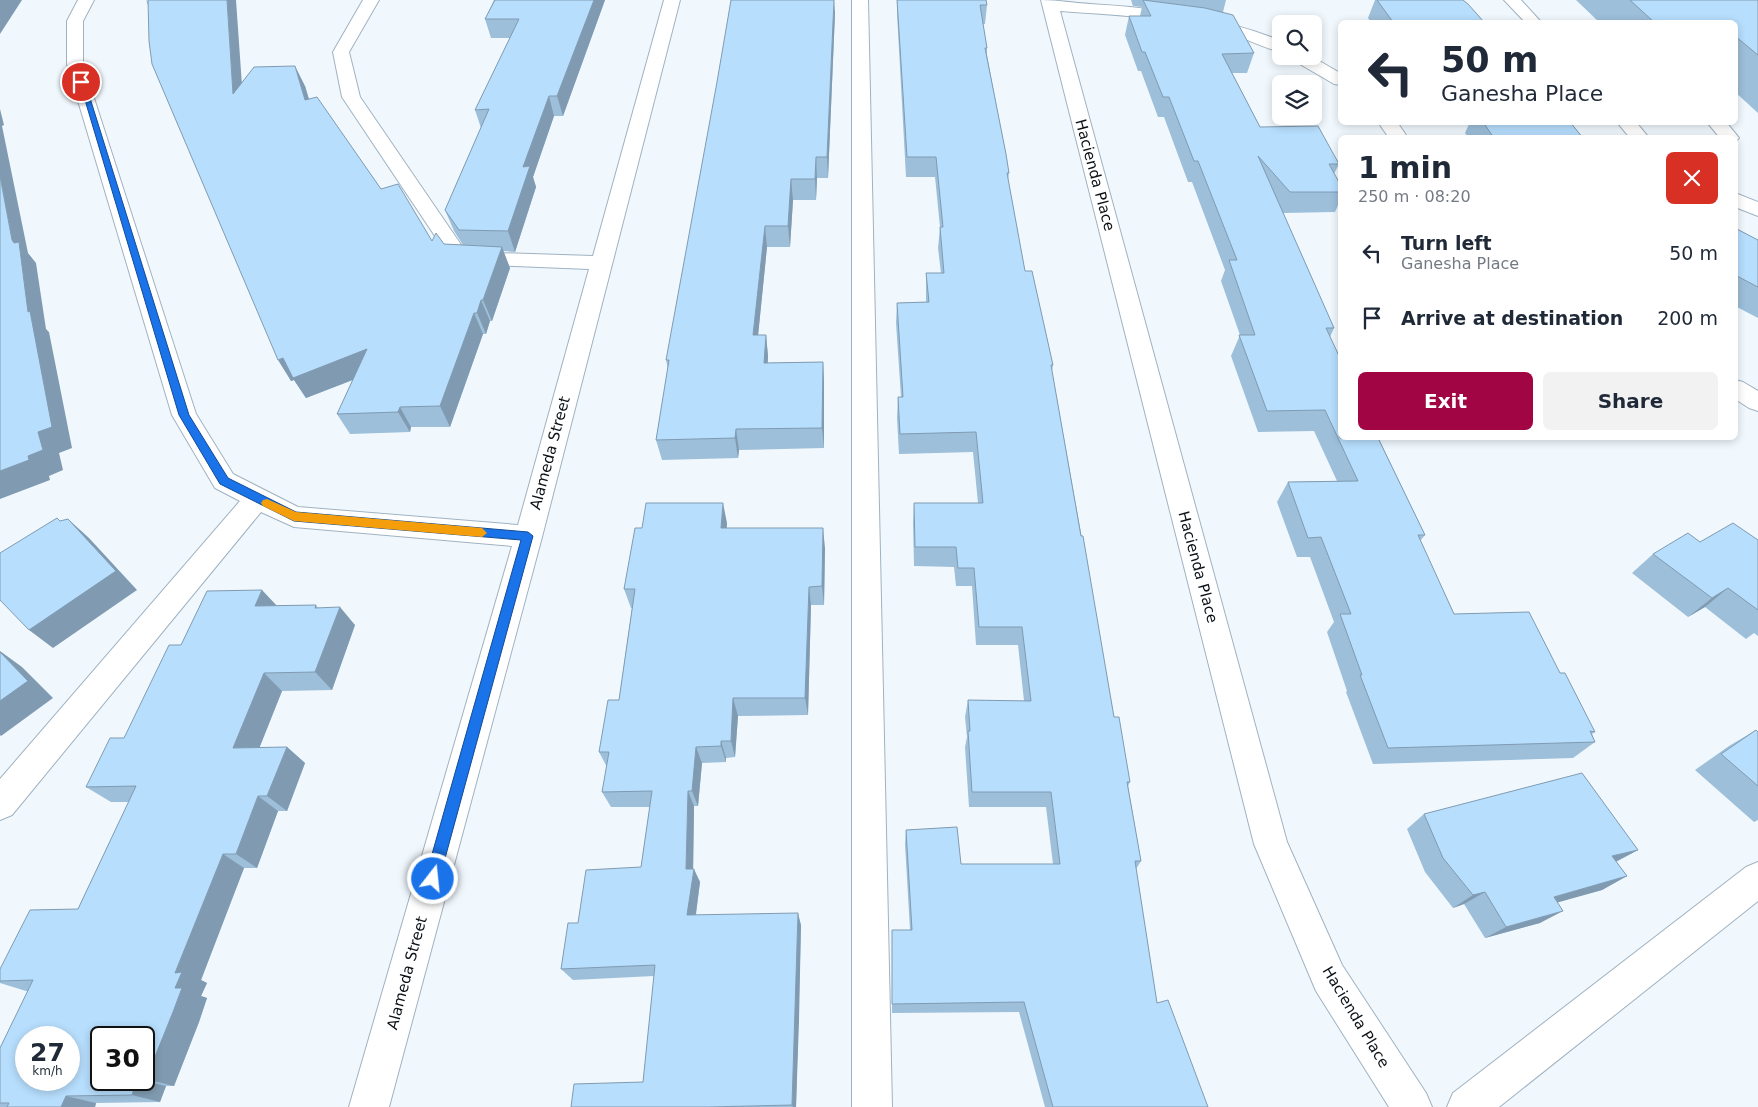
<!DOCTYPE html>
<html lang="en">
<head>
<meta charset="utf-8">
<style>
  body { margin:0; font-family:"DejaVu Sans",sans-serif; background:#f2f2f3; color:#1f2937; height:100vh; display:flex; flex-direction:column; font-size:19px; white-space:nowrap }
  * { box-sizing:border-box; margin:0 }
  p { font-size:16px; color:#747a83 }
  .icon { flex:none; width:28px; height:28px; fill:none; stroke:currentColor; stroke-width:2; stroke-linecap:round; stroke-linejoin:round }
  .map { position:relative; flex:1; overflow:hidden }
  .drawer { position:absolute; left:1338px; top:135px; width:400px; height:305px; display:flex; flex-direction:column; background:#fff; border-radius:8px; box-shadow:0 2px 8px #0003 }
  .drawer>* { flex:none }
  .hud { position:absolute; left:1338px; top:20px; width:400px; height:105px; border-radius:8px; box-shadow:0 2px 8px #0003; background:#fff; color:#1f2937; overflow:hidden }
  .tools { position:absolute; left:1272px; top:15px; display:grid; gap:10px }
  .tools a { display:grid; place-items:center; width:50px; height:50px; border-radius:8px; background:#fff; box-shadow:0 2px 8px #0003; font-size:25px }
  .speed { position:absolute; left:15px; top:1026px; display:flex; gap:10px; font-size:25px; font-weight:700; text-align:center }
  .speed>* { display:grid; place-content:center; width:65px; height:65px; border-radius:50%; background:#fff; box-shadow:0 2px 8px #0003; line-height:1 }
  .speed small { font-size:12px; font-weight:400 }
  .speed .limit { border:2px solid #111; border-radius:8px; background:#fff; color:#111 }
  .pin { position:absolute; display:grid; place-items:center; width:42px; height:42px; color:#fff; margin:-21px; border:2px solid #fff; border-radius:50%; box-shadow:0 1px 5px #0007 }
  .me { position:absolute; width:55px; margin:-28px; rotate:16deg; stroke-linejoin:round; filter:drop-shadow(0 0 4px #0008) }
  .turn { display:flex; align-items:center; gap:18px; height:105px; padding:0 20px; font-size:22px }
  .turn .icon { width:65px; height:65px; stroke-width:2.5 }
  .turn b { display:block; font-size:35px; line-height:42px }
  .round { display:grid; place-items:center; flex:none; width:52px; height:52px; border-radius:8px; background:#f2f2f3 }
  .headline { display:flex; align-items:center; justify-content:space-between; height:85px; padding:0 20px }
  h1 { font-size:30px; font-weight:800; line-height:38px }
  .action { display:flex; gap:10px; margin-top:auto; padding:10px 20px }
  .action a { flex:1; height:58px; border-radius:8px; background:#a10543; color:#fff; font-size:20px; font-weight:800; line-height:58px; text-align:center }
  .action a+a { background:#f2f2f3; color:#1f2937 }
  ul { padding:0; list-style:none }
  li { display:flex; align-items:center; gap:15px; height:65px; padding:0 20px }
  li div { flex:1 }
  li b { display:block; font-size:19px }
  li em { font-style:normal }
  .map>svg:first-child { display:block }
</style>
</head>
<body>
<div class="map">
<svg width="1758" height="1107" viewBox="0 0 1758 1107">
  <rect width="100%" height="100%" fill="#f0f8fe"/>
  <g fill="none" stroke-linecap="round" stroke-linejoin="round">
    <defs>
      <path id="minor" d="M78 0H94L83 21V64L196 414 233 474 298 507 518 525 589 269 460 264 453 263 342 97 333 52 363 0H379L349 52 360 97 466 252 593 256 664 0H680L542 537 389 1107H349L512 546 294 527 261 512 12 815 0 820V779L240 501 215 488 172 415 67 64V21Z
        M852 0H868L892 1107H852Z
        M1041 0C1058 0 1073 3 1090 4 1156 8 1220 16 1281 41V52C1260 47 1241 36 1220 30 1167 17 1113 15 1060 11L1287 842 1342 965 1426 1093 1432 1107H1389L1316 991 1254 844Z
        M1504 0H1521L1541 22H1525Z
        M1291 56H1311L1340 73V85L1334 84 1293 60Z
        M1378 122H1397L1408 138H1389Z
        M1617 122H1636L1649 138H1630Z
        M1707 122H1726L1739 138 1735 142V138H1720Z
        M1735 193 1758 202V216L1735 207Z
        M1735 380 1743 382 1758 391V411L1749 408 1735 399Z
        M1758 862V901L1499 1107H1447L1453 1093 1746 867Z"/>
    </defs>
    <use href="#minor" stroke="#a0b2c1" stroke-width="2"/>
    <use href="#minor" fill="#fff" fill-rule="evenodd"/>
  </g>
  <path fill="#9dbfda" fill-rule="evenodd" d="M146 0 242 82 305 86 309 99 381 189 432 241 444 244 463 245 454 231 445 210 481 128 475 110 510 38H491L485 19 494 0H605L563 116H554L533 177 536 187 515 252 503 251 510 268 492 321H490L486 334H483L450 427H411L410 432 350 434 337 414 353 380 306 398 294 380 291 381Z
    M897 0H986L987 5 985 24H983L987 48V55L1009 173 1008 180 1025 271 1053 365 1052 371 1114 717 1130 782 1128 786 1141 861 1136 869 1157 1003 1208 1107H1045L1019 1012 892 1013V930H910L905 844 906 830 961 864H1053L1046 807H969L965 747 967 737 965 717 968 700 1024 701 1018 645H976L972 586H956L954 567 914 566 913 523 914 503H978L973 452 899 454 897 418 898 397H901L896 323 897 303 926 302V273H941L938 248 940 227 935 177H906L897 13Z
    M1131 0H1226L1223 12 1254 53 1247 73H1232L1260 127 1339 164 1334 174 1340 184V201L1335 212 1283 213 1334 328 1330 337 1425 535 1420 541 1454 614 1560 673 1595 732 1592 734 1595 742 1573 758 1373 764 1346 692 1347 691 1327 632 1334 622 1310 557H1297L1277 502 1288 482 1337 481 1314 431 1258 432 1231 356 1240 335 1221 281 1225 270 1192 182H1188L1164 117H1158L1141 71H1138L1125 35 1129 16H1140L1142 7 1133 6Z
    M1375 0H1463L1484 22H1371L1368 18Z
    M1576 0H1758V113L1735 92V22H1599Z
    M835 13 828 178H817L816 200H793L790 247H767L758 335H766L768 356V363L823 362 824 382V448L739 450 738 458 662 460 656 440 668 369 666 360Z
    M1470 122H1570L1583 138H1468L1465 133Z
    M1735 228 1758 240V318L1735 306Z
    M727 523V528L825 548 824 605H811L808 715 738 716 735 757 726 758V762L702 763 698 806H694L693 869 700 882 696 915 801 925 796 1107H571L643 1082 654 976 573 980 561 969 578 923 641 867 650 807H611L602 792 607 767 599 752 619 700 632 608H631L624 589 642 528Z
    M1758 540V636L1754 633 1746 639 1705 607 1688 617 1632 573 1653 554 1700 542Z
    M316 605 318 608 355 625 332 690 282 691 259 748 287 747 305 763 287 811H278L257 868H244L201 980 207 983 201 996 207 998 199 1022 174 1086H166L160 1102 96 1103 95 1107H0V1048L28 991H26L0 983V969L78 909 129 802H111L86 787 124 738 181 645 277 606ZM144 1038V1080H101Z
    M1756 730 1758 732V820L1754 822 1695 770 1729 746Z
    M1424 814 1638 850 1616 862 1627 876 1602 890 1557 902 1540 923 1485 938 1464 904 1453 908 1425 872 1407 829Z"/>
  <path fill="#809bb1" d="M0 0H22L0 34Z
    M227 0H236L244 114 233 94Z
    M594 0H605L563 116 557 96Z
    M834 0 835 13 828 178 827 157Z
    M295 66 305 86 315 120 305 100Z
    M549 96 554 116 533 177 536 187 515 252 508 231 523 167Z
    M0 109 4 125 2 126 28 253 36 263 46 329 49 332 72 448 59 453 63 470 49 476 50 480 0 499V471L28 456 38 432 28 312 14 243 12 240 0 176Z
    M816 157 817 178 816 200 815 179Z
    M791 179 793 200 790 247 788 226Z
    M765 226 767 247 756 356 753 335Z
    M502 247 510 268 492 321 483 300Z
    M481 300 490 321 486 334 477 313Z
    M474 313 483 334 450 427 440 406Z
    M766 335 768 356 766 383 764 363Z
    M367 349 378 370 306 398 294 380 291 381 278 360 283 358Z
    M823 362 824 382V448L822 428Z
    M400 407 411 427 410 432 398 412Z
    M736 429 739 450 738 458 735 438Z
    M723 503 727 523 725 547 721 528Z
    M68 519 89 538 137 590 53 648 29 630Z
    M823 528 825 548 824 605 822 586Z
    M809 587 811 605 808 715 805 698Z
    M1728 588 1705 607 1688 617 1712 598Z
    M262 590 279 608 255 606Z
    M340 607 355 625 332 690 315 672Z
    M0 651 22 667 53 698 1 736 0 735Z
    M264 673 282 691 253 764 233 748Z
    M733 698 738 716 735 757 731 741Z
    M721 741 726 758V762L721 746Z
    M287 747 305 763 287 811 267 796Z
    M696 747 702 763 698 806 692 791Z
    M688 791 694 806 693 877 694 869 700 882 694 927 687 915 686 869Z
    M258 796 278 811 257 868 236 854Z
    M1638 850 1613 863 1612 856Z
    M223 854 244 868 201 980 207 983 201 996 207 998 199 1022 174 1086 146 1079 175 988V973Z
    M1627 876 1602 890 1531 910 1554 897Z
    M1485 892 1464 904 1453 908 1473 895Z
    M1563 911 1540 923 1485 938 1506 927Z
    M798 913 801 925 799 1021 796 1107H793L792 1105Z
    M137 1080H140L166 1086 160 1102 132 1095Z
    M66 1096 96 1103 95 1107H61Z"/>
  <path fill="#b7defd" stroke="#809bb1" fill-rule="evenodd" d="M148 0H227L233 94 254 67 295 66 305 100 317 97 381 189 398 184 432 241 436 233 444 244 502 247 483 300H481L477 313H474L440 406 400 407 398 412 337 414 367 349 293 378 283 358 278 360 152 64 149 41Z
    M495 0H594L557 96H549L523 167 530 166 508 231 459 230 445 210 489 109 475 110 519 19H485Z
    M731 0H834L827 157H816L815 179H791L788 226H765L753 335H766L764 363 823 362 822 428 736 429 735 438 656 440 669 360H666L717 82Z
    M897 0H986L987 5H980L987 48H985L1006 154 1009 173H1007L1025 271H1032L1053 365H1051L1081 536H1083L1114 717H1119L1130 782H1127L1141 861H1135L1157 1003 1168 1000 1208 1107H1053L1024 1002 892 1004V930H912L906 830 957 827 961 864H1060L1051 792H972L968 731H970L968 700 1031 701 1022 627H979L974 568H958L956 547H915L914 503H983L976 432 900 434 898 397H903L897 303 929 302 926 273H944L940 227H943L936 157H907Z
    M1143 0 1205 8 1233 15 1254 53 1222 54 1260 127 1318 126 1339 164H1329L1340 184V192H1290L1258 156 1334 328H1326L1340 358V438H1378L1425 535H1418L1454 614 1529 612 1560 673H1565L1595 732 1590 731 1595 742 1388 748 1360 675H1362L1340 614H1351L1321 537 1308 538 1288 482 1358 481 1325 410 1267 411 1239 335H1255L1229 260H1237L1198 161H1194L1169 97H1163L1145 52H1142L1129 16H1151Z
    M1377 0H1463L1468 4 1484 22H1393Z
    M1630 0H1758V55L1735 36V22H1654Z
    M1483 122H1570L1583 138H1494Z
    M0 176 12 240 14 243 19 242 28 312 30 311 52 427 38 432 43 450 28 456 29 460 0 471Z
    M1735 228 1758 240V287L1735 275Z
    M646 503H723L721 528H823L822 586 809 587 805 698H733L731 741H721V746L696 747 692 791H688L686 869H694L687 915 798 913 792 1105 709 1107H571L574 1084 643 1082 655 965 561 969 568 923H578L586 870 641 867 652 791 602 792 609 752H599L608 700H619L635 589H624L635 528H642Z
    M57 518 60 521 68 519 116 571 29 630 0 600V553Z
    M1733 523 1758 540V610L1728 588 1712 598 1653 554 1688 533 1700 542Z
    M262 590 255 606 316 605 315 608 340 607 315 672 264 673 233 748 287 747 267 796H258L236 854H223L175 973 182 972 175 988H182L173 1012 146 1079H144V1038H101V1080H137L132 1095 66 1096 61 1107H7L9 1103H0V1048L33 980 0 981V969L30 910 78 909 136 786 86 787 110 738H124L169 645H181L207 591ZM26 1038H69V1080H26Z
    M0 652 28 681 0 701Z
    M1756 730 1758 732V786L1721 754Z
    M1582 773 1638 850 1612 856 1627 876 1554 897 1563 911 1506 927 1485 892 1473 895 1443 858 1424 814Z"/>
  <path fill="#1a73e8" stroke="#114b97" d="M79 80 85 82 189 415 228 478 296 512 528 532 533 536 438 884 433 886 428 884 425 879 521 540 294 521 220 484 179 415Z"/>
  <path fill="#f59e0b" d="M267 499 296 512 482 528 487 533 482 537 294 521 263 506 261 503 263 500Z"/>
  <g text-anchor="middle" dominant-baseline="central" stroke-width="4" stroke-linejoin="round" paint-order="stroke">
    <g font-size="15" fill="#0b1116" stroke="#fff">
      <text transform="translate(1095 175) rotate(75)">Hacienda Place</text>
      <text transform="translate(550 453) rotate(-75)">Alameda Street</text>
      <text transform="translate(1198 567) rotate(75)">Hacienda Place</text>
      <text transform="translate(407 973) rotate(-75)">Alameda Street</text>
      <text transform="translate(1356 1017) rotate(59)">Hacienda Place</text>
    </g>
  </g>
</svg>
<div class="tools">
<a><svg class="icon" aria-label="search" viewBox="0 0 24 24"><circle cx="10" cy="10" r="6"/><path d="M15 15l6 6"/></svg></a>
<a><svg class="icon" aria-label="layers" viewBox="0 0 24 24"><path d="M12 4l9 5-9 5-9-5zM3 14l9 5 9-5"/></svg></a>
</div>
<div class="speed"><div>27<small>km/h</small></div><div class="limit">30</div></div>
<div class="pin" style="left:81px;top:82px;background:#d93025"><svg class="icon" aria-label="arrive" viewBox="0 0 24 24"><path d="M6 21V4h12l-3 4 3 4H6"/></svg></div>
<svg class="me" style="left:433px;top:879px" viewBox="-20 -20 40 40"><circle r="17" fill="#1a73e8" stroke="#fff" stroke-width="3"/><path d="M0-11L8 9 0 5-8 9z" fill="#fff"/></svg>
<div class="hud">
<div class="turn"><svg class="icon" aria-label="left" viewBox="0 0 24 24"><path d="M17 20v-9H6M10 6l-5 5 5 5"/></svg><div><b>50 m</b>Ganesha Place</div></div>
</div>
<section class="drawer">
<div class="headline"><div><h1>1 min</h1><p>250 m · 08:20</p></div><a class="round" style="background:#d93025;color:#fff"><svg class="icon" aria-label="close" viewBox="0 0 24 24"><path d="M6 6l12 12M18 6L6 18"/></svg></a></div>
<ul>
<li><svg class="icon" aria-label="left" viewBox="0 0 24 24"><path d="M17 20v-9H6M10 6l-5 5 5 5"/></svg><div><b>Turn left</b><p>Ganesha Place</p></div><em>50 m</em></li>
<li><svg class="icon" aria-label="arrive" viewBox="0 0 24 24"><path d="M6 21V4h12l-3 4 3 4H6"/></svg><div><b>Arrive at destination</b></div><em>200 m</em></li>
</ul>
<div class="action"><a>Exit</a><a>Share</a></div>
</section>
</div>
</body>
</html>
